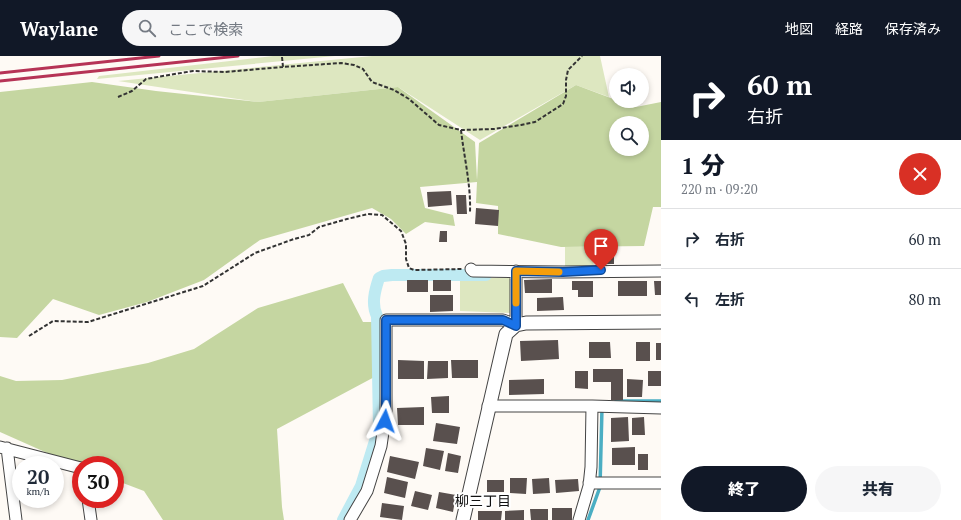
<!DOCTYPE html>
<html lang="ja">
<head>
<meta charset="utf-8">
<style>
  body { margin:0; font-family:"PT Serif","Noto Sans JP",serif; background:#f6f6f7; color:#1f2937; height:100vh; display:flex; flex-direction:column; font-size:15px; white-space:nowrap }
  * { box-sizing:border-box; margin:0 }
  p { font-size:13px; color:#747a83 }
  .icon { flex:none; width:22px; height:22px; fill:none; stroke:currentColor; stroke-width:2; stroke-linecap:round; stroke-linejoin:round }
  .map { position:relative; flex:1; overflow:hidden }
  .side { display:flex; flex-direction:column; background:#fff; width:300px }
  .side>* { flex:none }
  .top-card { background:#111827; color:#fff; overflow:hidden }
  .controls { position:absolute; left:609px; top:12px; display:grid; gap:8px }
  .controls a { display:grid; place-items:center; width:40px; height:40px; border-radius:50%; background:#fff; box-shadow:0 2px 6px #0003; font-size:20px }
  .speed { position:absolute; left:12px; top:400px; display:flex; gap:8px; font-size:20px; font-weight:700; text-align:center }
  .speed>* { display:grid; place-content:center; width:52px; height:52px; border-radius:50%; background:#fff; box-shadow:0 2px 6px #0003; line-height:1 }
  .speed small { font-size:10px; font-weight:400 }
  .speed .limit { border:6px solid #d22; background:#fff; color:#111 }
  .pin { position:absolute; display:grid; place-items:center; width:34px; height:34px; color:#fff; margin:-41px -17px; border-radius:50% 50% 50% 0; rotate:-45deg; box-shadow:0 0 4px #0007 }
  .pin .icon { rotate:45deg }
  .me { position:absolute; width:44px; margin:-22px; rotate:4deg; stroke-linejoin:round; filter:drop-shadow(0 0 3px #0008) }
  .turn { display:flex; align-items:center; gap:14px; height:84px; padding:0 20px; font-size:18px }
  .turn .icon { width:52px; height:52px; stroke-width:2.5 }
  .turn b { display:block; font-size:28px; line-height:34px }
  .round { display:grid; place-items:center; flex:none; width:42px; height:42px; border-radius:21px; background:#f6f6f7 }
  .headline { display:flex; align-items:center; justify-content:space-between; height:68px; padding:0 20px }
  h1 { font-size:24px; font-weight:800; line-height:30px; color:#111827 }
  .button { display:flex; gap:8px; margin-top:auto; padding:8px 20px }
  .button a { flex:1; height:46px; border-radius:24px; background:#111827; color:#fff; font-size:16px; font-weight:800; line-height:46px; text-align:center }
  .button a+a { background:#f6f6f7; color:#1f2937 }
  ul { padding:0; list-style:none }
  li { display:flex; align-items:center; gap:12px; height:60px; padding:0 20px; border-top:1px solid #e0e1e3 }
  li div { flex:1 }
  li b { display:block; font-size:15px }
  li em { font-style:normal }
  header { display:flex; align-items:center; gap:24px; box-sizing:border-box; height:56px; padding:0 20px; background:#111827; color:#fff }
  header strong { font-size:19px }
  nav { display:flex; gap:22px; margin-inline-start:auto; font-size:14px }
  .search { width:280px; height:36px; background:#f6f6f7; display:flex; align-items:center; gap:10px; box-sizing:border-box; padding:0 14px; border-radius:22px; color:#747a83; font-size:15px }
  main { display:flex; flex:1; min-height:0 }
  .map>svg:first-child { display:block }
</style>
</head>
<body>
<header>
<strong>Waylane</strong>
<div class="search"><svg class="icon" aria-label="search" viewBox="0 0 24 24"><circle cx="10" cy="10" r="6"/><path d="M15 15l6 6"/></svg>ここで検索</div>
<nav><a>地図</a><a>経路</a><a>保存済み</a></nav>
</header>
<main>
<div class="map">
<svg width="661" height="464" viewBox="0 0 661 464">
  <rect width="100%" height="100%" fill="#fefaf5"/>
  <path fill="#dde7c0" d="M273 0H335L97 23 99 20Z
    M372 0H600L609 41 576 29 480 84 398 31 258 46 118 25Z
    M565 191H592L594 213 565 215Z
    M460 222H513V257L460 255Z"/>
  <path fill="#c5d6a1" fill-rule="evenodd" d="M92 26 156 35 258 46 398 31 475 86 477 124 479 87 576 29 616 44V45L636 51 661 46V151H653L644 190 561 191 498 178V150L476 147 477 126 420 131 425 152 453 159 455 170 425 166 406 178 391 163 372 152 260 184 204 224 147 246 99 259 53 243 17 282 0 281V36ZM616 67H642V93H616Z
    M343 227 363 266H380V318L277 373 282 451 284 464H163L144 435 115 424V409H81V412L0 376V320L16 325 62 324 148 307 194 293 258 252Z"/>
  <g fill="none" stroke-linecap="round" stroke-linejoin="round">
    <path stroke="#4baec3" stroke-width="3.5" d="M616 345H661
      M588 464 600 431 602 352"/>
    <path stroke="#beeaf2" stroke-width="12" d="M343 464 361 430 379 372 377 260C371 248 375 234 379 222L383 220 392 219H486"/>
  </g>
  <path fill="#59504e" d="M451 135 452 149 428 151 427 136Z
    M456 139H466L467 158H457Z
    M476 152 499 154 498 170 475 168Z
    M440 175H447V186H439Z
    M596 193H606V199H596Z
    M607 194H614V208H607Z
    M552 223V237H525L524 224Z
    M407 224H428V236H407Z
    M433 224H451V235H433Z
    M572 225H593V241H578V234H572Z
    M618 225H647V240H618Z
    M654 225H661V239H655Z
    M430 239H453V255L430 256Z
    M563 241 564 254 537 255V242Z
    M558 284 559 303 521 305 520 285Z
    M589 286H610L611 302H589Z
    M636 286H650V305H636Z
    M656 287H661V304H656Z
    M398 304 424 305V323H398Z
    M451 304H478V322H452Z
    M428 305H448V322L427 323Z
    M593 313H623V344H611V326H593Z
    M575 315H588V333L575 332Z
    M648 315H661V330H648Z
    M544 323V338L509 339V324Z
    M627 323 643 324 642 341H627Z
    M449 340V357H432L431 341Z
    M424 351V369H398L397 352Z
    M628 361 629 385 611 386V362Z
    M644 361 645 379H632V362Z
    M436 367 460 371 457 388 433 385Z
    M635 391V409H612V392Z
    M426 392 444 395 440 414 423 410Z
    M448 397 461 400 458 417 445 415Z
    M638 398H648V414H638Z
    M390 400 419 406 415 423 387 416Z
    M387 421 408 426 405 442 384 437Z
    M510 422H527L526 438 510 437Z
    M549 422 550 437 533 438 532 423Z
    M578 423 579 435 556 437 555 424Z
    M487 424H504V436H487Z
    M415 435 432 439 428 454 411 450Z
    M439 436 456 439 453 456 436 452Z
    M382 447 404 450 402 464 380 461Z
    M552 452H572V464H552Z
    M530 453H548V464H531Z
    M524 454V464H505V455Z
    M478 455H502L501 464H478Z"/>
  <g fill="none" stroke-linecap="round" stroke-linejoin="round">
    <defs>
      <path id="minor" d="M471 213 473 215 563 216 661 215
        M488 350H592L661 352
        M0 391 81 412
        M7 392 16 464
        M589 427H661
        M88 443 91 464
        M350 464 367 435 381 390 386 355V264H503L516 269V215
        M579 464 589 430 591 411 592 350"/>
      <path id="tertiary" d="M463 464 506 278 516 269 526 267 661 266"/>
    </defs>
    <use href="#minor" stroke="#444" stroke-width="13"/>
    <use href="#tertiary" stroke="#444" stroke-width="15"/>
    <path stroke="#333" stroke-width="2" stroke-dasharray="4 2" stroke-linecap="butt" d="M282 1 283 11 341 7 354 9 363 13 372 26 394 34 409 43 439 69 461 74 494 73 521 69 535 66 563 48 566 40V24L568 14 582 0
      M118 41 132 35 146 23 169 19 193 15 225 16 283 11
      M461 74C464 101 471 129 470 156
      M29 280 53 265 88 266 203 230 255 197 294 183 309 179 319 171 347 163 368 158 382 159 401 175 406 188V203L409 212 414 214 462 213"/>
    <use href="#minor" stroke="#fff" stroke-width="11"/>
    <use href="#tertiary" stroke="#fff" stroke-width="13"/>
    <path stroke="#b63356" stroke-width="3" d="M0 17 159 0
      M0 25 238 0"/>
  </g>
  <g fill="none" stroke-linecap="round" stroke-linejoin="round">
    <defs>
      <path id="route" d="M385 365 386 355V264H503L516 270V215L563 216 601 214"/>
    </defs>
    <use href="#route" stroke="#114b97" stroke-width="10"/>
    <use href="#route" stroke="#1a73e8" stroke-width="7"/>
    <path stroke="#f59e0b" stroke-width="7" d="M516 247V215L559 216"/>
  </g>
  <g text-anchor="middle" dominant-baseline="central" stroke-width="4" stroke-linejoin="round" paint-order="stroke">
    <g font-size="14" fill="#111" stroke="#fff">
      <text x="483" y="444">柳三丁目</text>
    </g>
  </g>
</svg>
<div class="controls">
<a><svg class="icon" aria-label="sound" viewBox="0 0 24 24"><path d="M4 9h4l5-4v14l-5-4H4zM17 9q2 3 0 6"/></svg></a>
<a><svg class="icon" aria-label="search" viewBox="0 0 24 24"><circle cx="10" cy="10" r="6"/><path d="M15 15l6 6"/></svg></a>
</div>
<div class="speed"><div>20<small>km/h</small></div><div class="limit">30</div></div>
<div class="pin" style="left:601px;top:214px;background:#d93025"><svg class="icon" aria-label="arrive" viewBox="0 0 24 24"><path d="M6 21V4h12l-3 4 3 4H6"/></svg></div>
<svg class="me" style="left:385px;top:365px" viewBox="-20 -20 40 40"><path d="M0-17L14 15 0 8-14 15z" fill="#1a73e8" stroke="#fff" stroke-width="4"/></svg>
</div>
<section class="side">
<div class="top-card">
<div class="turn"><svg class="icon" aria-label="right" viewBox="0 0 24 24"><path d="M7 20v-9h11M14 6l5 5-5 5"/></svg><div><b>60 m</b>右折</div></div>
</div>
<div class="headline"><div><h1>1 分</h1><p>220 m · 09:20</p></div><a class="round" style="background:#d93025;color:#fff"><svg class="icon" aria-label="close" viewBox="0 0 24 24"><path d="M6 6l12 12M18 6L6 18"/></svg></a></div>
<ul>
<li><svg class="icon" aria-label="right" viewBox="0 0 24 24"><path d="M7 20v-9h11M14 6l5 5-5 5"/></svg><div><b>右折</b></div><em>60 m</em></li>
<li><svg class="icon" aria-label="left" viewBox="0 0 24 24"><path d="M17 20v-9H6M10 6l-5 5 5 5"/></svg><div><b>左折</b></div><em>80 m</em></li>
</ul>
<div class="button"><a>終了</a><a>共有</a></div>
</section>
</main>
</body>
</html>
